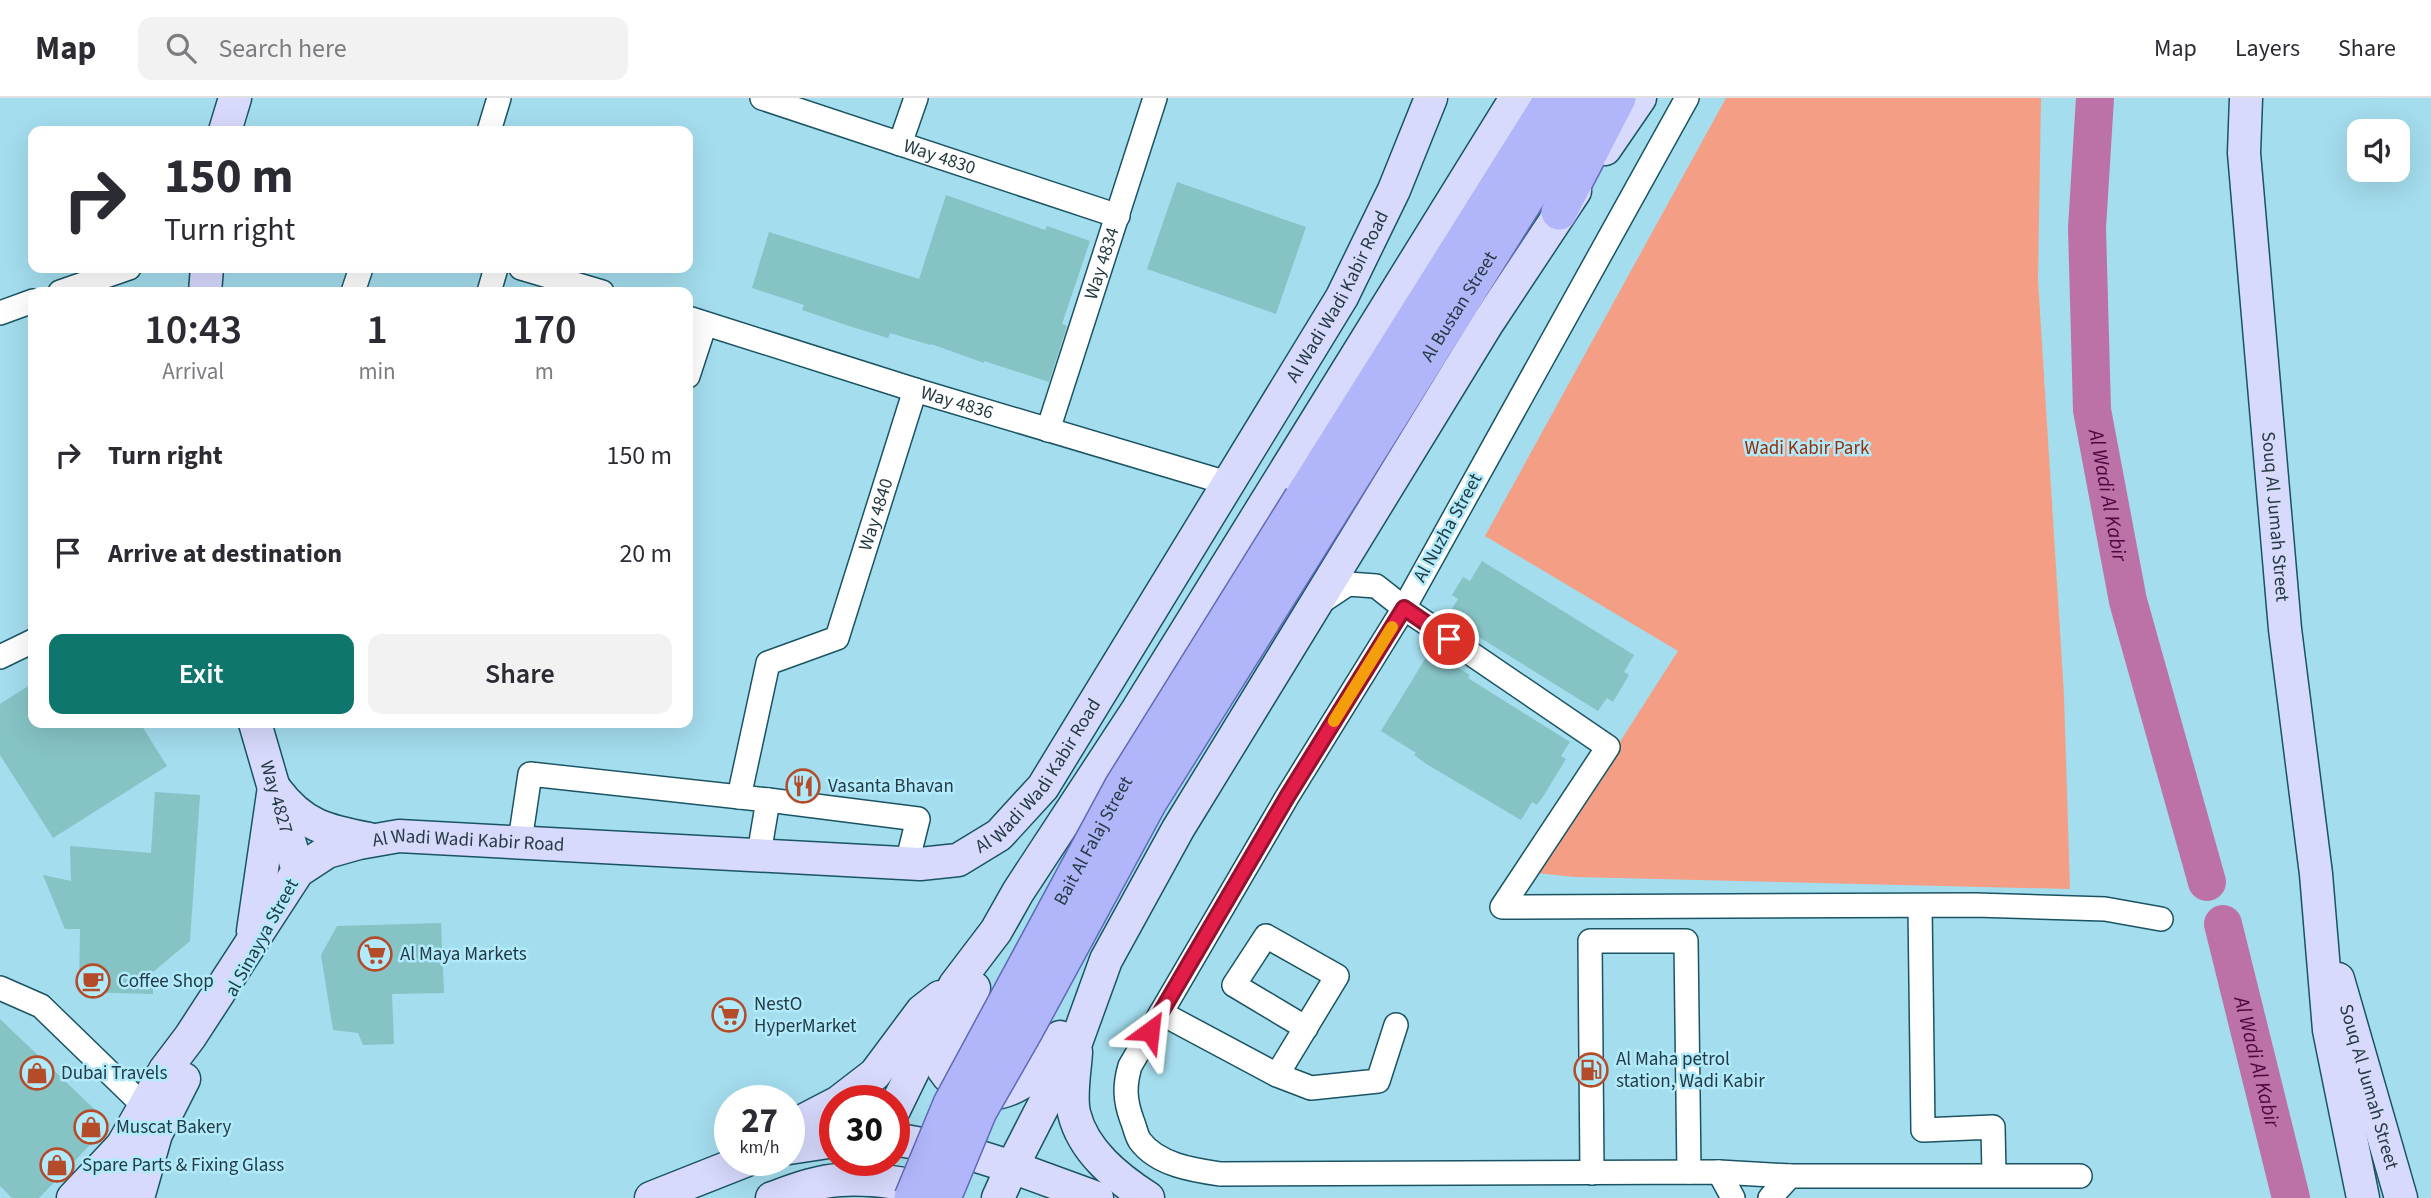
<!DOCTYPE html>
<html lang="en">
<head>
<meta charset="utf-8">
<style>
  body { margin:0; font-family:"Source Sans 3",sans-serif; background:#f2f2f3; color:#2b2b33; height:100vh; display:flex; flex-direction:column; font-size:26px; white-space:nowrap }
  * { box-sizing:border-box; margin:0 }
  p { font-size:23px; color:#7c7c81 }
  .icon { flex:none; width:38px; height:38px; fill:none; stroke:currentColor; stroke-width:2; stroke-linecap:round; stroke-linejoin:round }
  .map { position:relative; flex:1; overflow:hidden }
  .drawer { position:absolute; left:28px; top:189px; width:665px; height:441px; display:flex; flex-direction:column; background:#fff; border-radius:14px; box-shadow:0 7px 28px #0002 }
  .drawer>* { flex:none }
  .guide { position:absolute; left:28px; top:28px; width:665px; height:147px; border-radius:14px; box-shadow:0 7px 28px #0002; background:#fff; color:#2b2b33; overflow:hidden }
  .controls { position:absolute; left:2347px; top:21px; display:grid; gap:14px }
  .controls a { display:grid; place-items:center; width:63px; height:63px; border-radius:14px; background:#fff; box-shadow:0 7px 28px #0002; font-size:35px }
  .speed { position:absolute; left:714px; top:987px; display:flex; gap:14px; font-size:35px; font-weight:700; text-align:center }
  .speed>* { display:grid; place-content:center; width:91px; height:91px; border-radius:50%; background:#fff; box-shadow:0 7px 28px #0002; line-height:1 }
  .speed small { font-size:18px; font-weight:400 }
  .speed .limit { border:10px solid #d22; background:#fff; color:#111 }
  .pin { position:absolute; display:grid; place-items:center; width:60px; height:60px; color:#fff; margin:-30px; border:4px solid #fff; border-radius:50%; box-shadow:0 2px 7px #0007 }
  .me { position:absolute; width:77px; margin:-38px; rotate:30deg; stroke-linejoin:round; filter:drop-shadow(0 0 5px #0008) }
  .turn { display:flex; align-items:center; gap:24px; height:147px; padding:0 21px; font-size:32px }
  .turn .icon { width:91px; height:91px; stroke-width:2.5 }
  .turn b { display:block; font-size:49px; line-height:60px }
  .eta { display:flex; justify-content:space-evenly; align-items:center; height:119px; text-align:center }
  .eta b { font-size:42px; font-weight:600; line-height:49px }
  .primary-button { display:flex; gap:14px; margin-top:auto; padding:14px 21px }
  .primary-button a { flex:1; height:80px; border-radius:14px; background:#0f766e; color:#fff; font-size:28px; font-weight:600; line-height:80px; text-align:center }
  .primary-button a+a { background:#f2f2f3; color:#2b2b33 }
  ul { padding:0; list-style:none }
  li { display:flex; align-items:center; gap:21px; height:98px; padding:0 21px }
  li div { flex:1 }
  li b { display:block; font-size:26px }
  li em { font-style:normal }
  header { display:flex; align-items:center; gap:42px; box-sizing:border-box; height:98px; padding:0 35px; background:#fff; border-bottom:2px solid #e1e1e2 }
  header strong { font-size:33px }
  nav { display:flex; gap:38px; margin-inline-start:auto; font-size:24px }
  .search { width:490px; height:63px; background:#f2f2f3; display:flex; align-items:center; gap:18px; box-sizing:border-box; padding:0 24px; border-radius:14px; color:#7c7c81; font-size:26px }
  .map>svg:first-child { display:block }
</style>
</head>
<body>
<header>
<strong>Map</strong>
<div class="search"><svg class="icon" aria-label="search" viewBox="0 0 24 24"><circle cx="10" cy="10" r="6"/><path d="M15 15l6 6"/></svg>Search here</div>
<nav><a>Map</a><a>Layers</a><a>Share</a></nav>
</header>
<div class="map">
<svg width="2431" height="1100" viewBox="0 0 2431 1100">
  <rect width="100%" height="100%" fill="#a4ddee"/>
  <path fill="#f49f85" d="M1726 0H2041L2038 182 2064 597 2070 791 1575 779 1536 775 1678 553 1485 438Z"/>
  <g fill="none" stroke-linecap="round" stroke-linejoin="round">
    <g stroke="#bc72a7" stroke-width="38">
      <path id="s1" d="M2095 0 2087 130 2092 312 2128 503 2207 784"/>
      <path id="s2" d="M2223 826 2291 1100"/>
    </g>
  </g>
  <path fill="#86c3c5" d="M1177 84 1306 129 1276 216 1147 171Z
    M946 97 1045 132 1047 128 1090 143 1062 226 1067 228 1049 284 984 263V265L931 246 930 247 890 235 888 240 849 228 802 212 804 207 752 190 769 134 919 181Z
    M1482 463 1634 557 1624 574 1629 577 1613 604 1607 600 1598 613 1447 519 1458 501 1452 497 1463 479 1470 483Z
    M1430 553 1470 577 1468 580 1570 644 1561 658 1566 661 1544 697 1537 707 1532 704 1521 722 1428 667 1414 657 1416 655 1381 633Z
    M33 585V625H140L167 668 53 740 0 657V606Z
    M155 694 200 697 190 843 153 874V896L79 894 80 831H65L43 777 71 783 70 748 151 755Z
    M441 825 444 895 392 896 394 946 363 947 358 935 333 932 321 857 337 828Z
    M0 921 110 1026 39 1100H12L0 1088Z"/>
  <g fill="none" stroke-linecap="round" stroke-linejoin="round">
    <defs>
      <g id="street">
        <path id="s3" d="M762 0 1118 118"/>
        <path d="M1687 0 1404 510 1287 699 1130 968C1124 988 1125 1003 1132 1022 1135 1029 1136 1037 1140 1043 1158 1067 1193 1072 1220 1076L1719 1074 1790 1078H2080"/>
        <path d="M489 33 499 0"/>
        <path d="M900 46 916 0"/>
        <path d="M521 170 602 194"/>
        <path d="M60 194 129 170"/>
        <path d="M353 194 361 170"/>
        <path d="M489 194 496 170"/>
        <path d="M0 215 33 203"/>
        <path id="s4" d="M688 220 915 292 1227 385"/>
        <path d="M688 278 705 226"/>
        <path id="s5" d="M1048 332 1155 0"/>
        <path d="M1321 504 1348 486 1376 488 1404 510 1608 649 1502 809 1975 807 2105 811 2161 821"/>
        <path d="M0 559 33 543"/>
        <path id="s6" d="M739 699 768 565 837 540 915 292"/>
        <path d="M768 702 918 721 907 765"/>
        <path d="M520 743 530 676 768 702 759 756"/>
        <path d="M1920 808 1923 1032 1993 1029 1994 1077"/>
        <path d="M0 890 41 908 145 1009"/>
        <path d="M1161 915 1277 977 1311 990 1378 983 1396 927"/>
        <path d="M1277 977 1337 878 1266 838 1234 887 1306 930"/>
        <path d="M1719 1074 1733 1100"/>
        <path d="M1592 1075 1590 843H1686L1689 1074"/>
        <path d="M1770 1100 1790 1078"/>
      </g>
      <g id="secondary">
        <path id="s7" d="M2246 0 2244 55 2285 531 2316 776 2329 932 2363 1100"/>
        <path d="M225 33 235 0"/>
        <path d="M1605 51 1640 0"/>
        <path d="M205 194 207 170"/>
        <path id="s8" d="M255 625 298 773"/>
        <path d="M276 692C303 728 327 733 369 741"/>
        <path d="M253 833 274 689"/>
        <path id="s9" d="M2338 881 2401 1100"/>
        <path d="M974 890 943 971C967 1008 1010 1000 1038 972 1047 963 1053 950 1060 939"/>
        <path d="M1076 954C1075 972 1070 997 1074 1015 1083 1053 1117 1080 1148 1100"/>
        <path d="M840 1003 875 976 922 913 940 899"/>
        <path d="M894 1012 955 887 996 833 1018 794 1138 611 1516 0"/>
        <path d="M789 1030 835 1006"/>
        <path d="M894 1041 961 1053 1012 1069 1097 1100"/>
        <path d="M789 1050 835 1043"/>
        <path d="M73 1100 121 1049"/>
        <path id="s10" d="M110 1100 122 1048 165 972 190 939 298 773 327 754 359 745 399 738 920 766 958 762 999 737 1043 689 1342 199 1394 92 1431 0"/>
        <path d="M138 1100 156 1036 184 981"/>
        <path d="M651 1100 747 1062"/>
        <path d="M772 1100C792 1093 817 1083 840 1082 869 1080 913 1085 941 1095"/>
        <path d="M998 1100 1012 1069 1077 942 1106 862 1178 731 1487 226 1575 93"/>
      </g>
      <g id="primary">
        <path d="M1559 114 1618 0"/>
        <path d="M1302 400 1553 0"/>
        <path id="s11" d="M1328 418 1589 0"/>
      </g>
    </defs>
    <use href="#street" stroke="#1a5463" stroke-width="26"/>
    <use href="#secondary" stroke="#1a5463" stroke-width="35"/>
    <use href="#primary" stroke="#5e6ab8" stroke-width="38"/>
    <use href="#street" stroke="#fff" stroke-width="23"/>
    <use href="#secondary" stroke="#d8dafd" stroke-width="32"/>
    <use href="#primary" stroke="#b1b5fa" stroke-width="35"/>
    <defs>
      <g id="primary-bridge">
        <path id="s12" d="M912 1100 951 1006 1122 689 1302 400"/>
        <path d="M943 1100 979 1013 1026 931 1149 704 1328 418"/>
      </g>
    </defs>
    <use href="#primary-bridge" stroke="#5e6ab8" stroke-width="38" stroke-linecap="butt"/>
    <use href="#primary-bridge" stroke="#b1b5fa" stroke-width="35"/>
  </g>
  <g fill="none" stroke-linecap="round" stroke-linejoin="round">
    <defs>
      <path id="route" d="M1150 933 1287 699 1404 510 1449 541"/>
    </defs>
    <use href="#route" stroke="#92132f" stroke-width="18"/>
    <use href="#route" stroke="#e11d48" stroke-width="12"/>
    <path stroke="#f59e0b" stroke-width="12" d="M1334 623 1392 529"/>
  </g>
  <defs>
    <symbol id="restaurant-ring" viewBox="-11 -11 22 22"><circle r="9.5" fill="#b1eafc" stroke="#b44c2a" stroke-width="1.5"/><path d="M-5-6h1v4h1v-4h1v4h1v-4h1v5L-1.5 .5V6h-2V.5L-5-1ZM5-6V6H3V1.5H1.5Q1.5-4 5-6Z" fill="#b44c2a"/></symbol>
    <symbol id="supermarket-ring" viewBox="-11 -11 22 22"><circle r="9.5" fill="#b1eafc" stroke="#b44c2a" stroke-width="1.5"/><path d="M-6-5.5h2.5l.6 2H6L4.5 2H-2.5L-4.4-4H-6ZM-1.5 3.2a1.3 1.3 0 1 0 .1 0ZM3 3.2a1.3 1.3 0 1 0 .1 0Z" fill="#b44c2a"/></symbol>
    <symbol id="cafe-ring" viewBox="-11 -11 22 22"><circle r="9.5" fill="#b1eafc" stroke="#b44c2a" stroke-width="1.5"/><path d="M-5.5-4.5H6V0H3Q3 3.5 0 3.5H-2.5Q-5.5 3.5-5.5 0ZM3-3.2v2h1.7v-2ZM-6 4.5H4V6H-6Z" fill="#b44c2a"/></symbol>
    <symbol id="fuel-ring" viewBox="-11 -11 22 22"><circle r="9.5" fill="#b1eafc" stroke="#b44c2a" stroke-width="1.5"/><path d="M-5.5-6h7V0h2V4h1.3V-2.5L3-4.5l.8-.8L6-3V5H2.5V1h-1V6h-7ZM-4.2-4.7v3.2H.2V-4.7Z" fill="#b44c2a"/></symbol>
    <symbol id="shop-ring" viewBox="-11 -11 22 22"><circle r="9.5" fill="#b1eafc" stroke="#b44c2a" stroke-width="1.5"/><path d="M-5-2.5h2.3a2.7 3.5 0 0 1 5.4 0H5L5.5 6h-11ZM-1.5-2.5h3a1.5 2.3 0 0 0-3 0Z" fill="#b44c2a"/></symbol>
  </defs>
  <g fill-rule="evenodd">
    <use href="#restaurant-ring" x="784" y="669" width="38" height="38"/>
    <use href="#supermarket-ring" x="356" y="837" width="38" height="38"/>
    <use href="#cafe-ring" x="74" y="864" width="38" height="38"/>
    <use href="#supermarket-ring" x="710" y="898" width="38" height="38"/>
    <use href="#fuel-ring" x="1572" y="953" width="38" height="38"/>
    <use href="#shop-ring" x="18" y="956" width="38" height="38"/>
    <use href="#shop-ring" x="72" y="1010" width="38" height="38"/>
    <use href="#shop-ring" x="38" y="1048" width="38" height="38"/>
  </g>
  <g text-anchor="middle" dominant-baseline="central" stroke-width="5" stroke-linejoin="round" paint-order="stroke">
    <g font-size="19" fill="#243b42" stroke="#b1eafc">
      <text stroke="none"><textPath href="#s3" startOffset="187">Way 4830</textPath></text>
      <text stroke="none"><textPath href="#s5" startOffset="175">Way 4834</textPath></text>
      <text stroke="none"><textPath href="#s10" startOffset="1734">Al Wadi Wadi Kabir Road</textPath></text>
      <text stroke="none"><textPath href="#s11" startOffset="247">Al Bustan Street</textPath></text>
      <text stroke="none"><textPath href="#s4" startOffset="282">Way 4836</textPath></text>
      <text stroke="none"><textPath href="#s6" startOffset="340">Way 4840</textPath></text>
      <text stroke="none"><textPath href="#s7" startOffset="420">Souq Al Jumah Street</textPath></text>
      <text transform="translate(1448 430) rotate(-61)">Al Nuzha Street</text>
      <text stroke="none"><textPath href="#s10" startOffset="1167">Al Wadi Wadi Kabir Road</textPath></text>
      <text stroke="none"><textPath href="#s8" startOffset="77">Way 4827</textPath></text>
      <text stroke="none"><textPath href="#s12" startOffset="401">Bait Al Falaj Street</textPath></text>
      <text stroke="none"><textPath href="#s10" startOffset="558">Al Wadi Wadi Kabir Road</textPath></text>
      <text transform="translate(262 840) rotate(-61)">al Sinayya Street</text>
      <text stroke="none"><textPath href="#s9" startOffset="112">Souq Al Jumah Street</textPath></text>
    </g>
    <g font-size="19" fill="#963006" stroke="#b1eafc">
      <text x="1807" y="350">Wadi Kabir Park</text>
    </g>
    <g font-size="19" fill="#243b42" stroke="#b1eafc" text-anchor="start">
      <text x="828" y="688">Vasanta Bhavan</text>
      <text x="400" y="856">Al Maya Markets</text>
      <text x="118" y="883">Coffee Shop</text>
      <text x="754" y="906">NestO<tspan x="754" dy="22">HyperMarket</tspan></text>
      <text x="1616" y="961">Al Maha petrol<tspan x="1616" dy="22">station, Wadi Kabir</tspan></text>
      <text x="61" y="975">Dubai Travels</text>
      <text x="116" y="1029">Muscat Bakery</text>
      <text x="82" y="1067">Spare Parts &amp; Fixing Glass</text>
    </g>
    <g font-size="21" font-style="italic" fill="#4b063d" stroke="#b1eafc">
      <text stroke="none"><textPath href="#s1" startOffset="399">Al Wadi Al Kabir</textPath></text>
      <text stroke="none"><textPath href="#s2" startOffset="142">Al Wadi Al Kabir</textPath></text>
    </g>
  </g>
</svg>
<div class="controls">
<a><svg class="icon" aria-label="sound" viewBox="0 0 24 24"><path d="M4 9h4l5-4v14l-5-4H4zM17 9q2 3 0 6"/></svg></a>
</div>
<div class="speed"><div>27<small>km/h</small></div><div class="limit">30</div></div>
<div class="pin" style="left:1449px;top:541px;background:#d93025"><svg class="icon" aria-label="arrive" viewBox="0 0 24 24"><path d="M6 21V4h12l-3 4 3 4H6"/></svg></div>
<svg class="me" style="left:1150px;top:933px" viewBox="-20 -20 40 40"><path d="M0-17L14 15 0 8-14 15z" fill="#e11d48" stroke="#fff" stroke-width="4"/></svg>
<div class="guide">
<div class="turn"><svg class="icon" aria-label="right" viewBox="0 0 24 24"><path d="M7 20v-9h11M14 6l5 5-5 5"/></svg><div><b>150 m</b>Turn right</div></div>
</div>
<section class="drawer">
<div class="eta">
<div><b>10:43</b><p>Arrival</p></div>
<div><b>1</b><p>min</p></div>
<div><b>170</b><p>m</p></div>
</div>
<ul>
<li><svg class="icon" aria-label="right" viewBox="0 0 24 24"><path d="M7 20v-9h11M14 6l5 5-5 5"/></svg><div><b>Turn right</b></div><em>150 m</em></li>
<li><svg class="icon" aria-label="arrive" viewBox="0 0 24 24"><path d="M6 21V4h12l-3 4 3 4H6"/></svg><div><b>Arrive at destination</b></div><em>20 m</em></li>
</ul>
<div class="primary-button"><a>Exit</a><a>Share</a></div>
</section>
</div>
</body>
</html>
